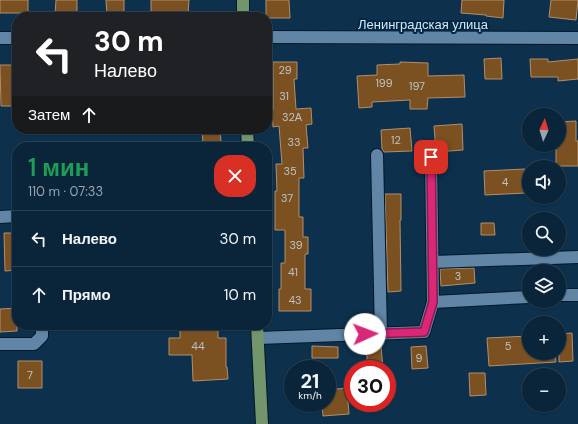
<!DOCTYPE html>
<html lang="ru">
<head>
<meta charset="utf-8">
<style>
  body { margin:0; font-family:"DM Sans",sans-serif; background:#183145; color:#f1f3f6; height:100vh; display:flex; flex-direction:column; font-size:15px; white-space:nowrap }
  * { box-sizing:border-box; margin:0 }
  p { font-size:13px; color:#99a5af }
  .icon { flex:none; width:22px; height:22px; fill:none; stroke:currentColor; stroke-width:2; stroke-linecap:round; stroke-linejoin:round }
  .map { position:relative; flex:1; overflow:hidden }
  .panel { position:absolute; left:12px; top:142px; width:260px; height:188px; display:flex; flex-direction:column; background:#0a253a; border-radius:16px; box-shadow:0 1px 3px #0004,0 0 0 1px #2a4254 }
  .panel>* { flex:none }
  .hud { position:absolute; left:12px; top:12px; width:260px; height:122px; border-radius:16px; box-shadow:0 1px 3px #0004,0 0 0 1px #2a4254; background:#202124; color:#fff; overflow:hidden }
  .needle { width:26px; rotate:4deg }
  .controls { position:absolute; left:522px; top:108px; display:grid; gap:8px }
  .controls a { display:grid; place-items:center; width:44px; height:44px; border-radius:50%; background:#0a253a; box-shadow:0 1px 3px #0004,0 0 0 1px #2a4254; font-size:20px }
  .speed { position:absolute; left:284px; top:360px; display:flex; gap:8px; font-size:20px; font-weight:700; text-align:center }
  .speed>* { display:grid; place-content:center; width:52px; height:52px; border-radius:50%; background:#0a253a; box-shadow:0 1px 3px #0004,0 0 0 1px #2a4254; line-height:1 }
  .speed small { font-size:10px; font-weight:400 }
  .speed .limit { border:6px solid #d22; background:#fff; color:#111 }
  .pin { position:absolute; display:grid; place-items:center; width:34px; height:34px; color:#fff; margin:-17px; border-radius:8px; box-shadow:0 2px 6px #0006 }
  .me { position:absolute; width:44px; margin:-22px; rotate:88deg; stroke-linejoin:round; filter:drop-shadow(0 0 3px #0008) }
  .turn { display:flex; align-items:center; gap:14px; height:84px; padding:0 16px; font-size:18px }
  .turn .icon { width:52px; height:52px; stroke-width:2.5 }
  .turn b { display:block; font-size:28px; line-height:34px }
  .then { display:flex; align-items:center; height:38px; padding:0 16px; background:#0003; gap:8px; font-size:15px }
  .round { display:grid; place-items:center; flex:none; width:42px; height:42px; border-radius:16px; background:#183145 }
  .headline { display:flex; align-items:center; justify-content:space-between; height:68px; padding:0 16px }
  h1 { font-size:24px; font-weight:600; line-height:30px; color:#1e9e55 }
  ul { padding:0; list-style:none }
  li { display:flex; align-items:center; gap:12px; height:56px; padding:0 16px; border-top:1px solid #2a4254 }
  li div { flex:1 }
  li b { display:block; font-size:15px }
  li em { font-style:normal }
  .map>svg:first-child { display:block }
</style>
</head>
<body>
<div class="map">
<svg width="578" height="424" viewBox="0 0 578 424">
  <rect width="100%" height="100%" fill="#0d314d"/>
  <path fill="#7c5122" stroke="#b28e6c" d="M0 0H28V13H0Z
    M56 0H77V15H55Z
    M106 0H124V16H107Z
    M151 0H189L188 14 151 13Z
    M266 0H289L290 18H267V17H266Z
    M462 0H504L503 18 486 16V15L461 13Z
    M551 0H578L576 20 549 17Z
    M501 58 502 79H485L484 59Z
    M530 59H548V62L578 59V79L558 81V77H531Z
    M273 62H297V79H294L296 109 311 108 312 124 306 125 308 148H303L304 178H299V217H303V237H308V254H305V289H311V311H279V289H281V263H285V230H275V191H277L276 164H282L279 126 273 127 272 110H273Z
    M400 62 428 63V76L464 75 465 97 428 98 427 109H410V100L372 102V107L359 108 357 76 377 75V65L400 64Z
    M0 65H12L13 106H1Z
    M576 121V141H578V166H556V145H559V122Z
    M462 124 463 150 436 152 434 126Z
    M410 128 412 151 384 152 382 149 381 130Z
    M202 129H220L221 142 203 144Z
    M525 169 526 193 485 195 484 171Z
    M385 194H401V220H400L401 291 388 292Z
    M481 223H494L495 235H481Z
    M4 233H17V270L5 271Z
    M474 268 475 283 441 286 440 269Z
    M17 308V331L0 332V309Z
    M180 325H218V338H226V367H227L228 379 193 381 192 355H169V338H180Z
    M572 333 573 361 559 362V334Z
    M529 336V353H555L556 362 489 366 487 338Z
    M312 346 338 347V358H312Z
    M381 346 383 369H368L366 347Z
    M426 346 428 368 412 369 411 347Z
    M18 361H42V388H18Z
    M469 373H485L486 395 470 396Z
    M347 388 349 414 323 416 322 403H327V390Z"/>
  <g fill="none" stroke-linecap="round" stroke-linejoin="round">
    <defs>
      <path id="minor" d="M267 37 578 38
        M0 38H17
        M377 155 381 333
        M431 157 433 302
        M0 217 17 216
        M433 262 578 257
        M559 295H578
        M258 338 424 332 433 302 529 297
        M0 344H34L42 336V325"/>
      <path id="major" d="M243 0V17
        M247 129 248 147
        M257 325 262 424"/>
    </defs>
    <use href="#minor" stroke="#00182c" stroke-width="14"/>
    <use href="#major" stroke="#00182c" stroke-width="14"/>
    <use href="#minor" stroke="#6085a5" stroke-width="12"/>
    <use href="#major" stroke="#73956b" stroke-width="12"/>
  </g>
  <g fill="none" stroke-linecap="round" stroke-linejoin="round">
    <defs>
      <path id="route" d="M365 334 424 332 433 302 431 157"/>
    </defs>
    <use href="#route" stroke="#8e194d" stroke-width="10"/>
    <use href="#route" stroke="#db2777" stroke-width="7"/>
  </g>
  <g text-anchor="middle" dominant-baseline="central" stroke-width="4" stroke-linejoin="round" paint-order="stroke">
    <g font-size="11" fill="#bdc2c3">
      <text x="285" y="70">29</text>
      <text x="384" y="83">199</text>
      <text x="417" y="86">197</text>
      <text x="284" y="96">31</text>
      <text x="292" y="117">32А</text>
      <text x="396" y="140">12</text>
      <text x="294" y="142">33</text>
      <text x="290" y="171">35</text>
      <text x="505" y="182">4</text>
      <text x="287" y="198">37</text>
      <text x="296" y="245">39</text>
      <text x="293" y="272">41</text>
      <text x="458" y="276">3</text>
      <text x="295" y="300">43</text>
      <text x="198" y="346">44</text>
      <text x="508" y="346">5</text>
      <text x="419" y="358">9</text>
      <text x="30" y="375">7</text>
    </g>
    <g font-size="13" fill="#d3e7f9" stroke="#022742">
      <text x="423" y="24">Ленинградская улица</text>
    </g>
  </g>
</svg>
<div class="controls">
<a><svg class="needle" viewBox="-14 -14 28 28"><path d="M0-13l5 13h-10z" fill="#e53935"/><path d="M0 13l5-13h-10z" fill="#99a5af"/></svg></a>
<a><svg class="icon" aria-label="sound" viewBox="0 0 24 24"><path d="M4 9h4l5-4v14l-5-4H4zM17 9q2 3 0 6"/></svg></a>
<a><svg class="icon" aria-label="search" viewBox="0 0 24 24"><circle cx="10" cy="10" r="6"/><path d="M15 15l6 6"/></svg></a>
<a><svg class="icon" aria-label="layers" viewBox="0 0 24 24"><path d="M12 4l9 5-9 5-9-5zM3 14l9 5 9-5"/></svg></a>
<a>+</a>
<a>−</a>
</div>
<div class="speed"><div>21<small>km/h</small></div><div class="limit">30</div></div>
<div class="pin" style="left:431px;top:157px;background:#d93025"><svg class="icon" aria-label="arrive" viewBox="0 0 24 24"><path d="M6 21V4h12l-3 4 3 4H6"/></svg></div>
<svg class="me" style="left:365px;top:334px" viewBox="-20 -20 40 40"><circle r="19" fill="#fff"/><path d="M0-13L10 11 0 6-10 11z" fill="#db2777"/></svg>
<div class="hud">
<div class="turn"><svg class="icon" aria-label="left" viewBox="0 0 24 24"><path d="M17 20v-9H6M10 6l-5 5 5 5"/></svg><div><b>30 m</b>Налево</div></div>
<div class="then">Затем<svg class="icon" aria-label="ahead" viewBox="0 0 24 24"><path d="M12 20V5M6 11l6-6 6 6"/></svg></div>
</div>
<section class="panel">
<div class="headline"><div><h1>1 мин</h1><p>110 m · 07:33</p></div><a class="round" style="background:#d93025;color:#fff"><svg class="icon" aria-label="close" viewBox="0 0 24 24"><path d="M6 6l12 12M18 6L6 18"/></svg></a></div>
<ul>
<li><svg class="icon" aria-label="left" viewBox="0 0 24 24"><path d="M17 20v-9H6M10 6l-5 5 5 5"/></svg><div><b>Налево</b></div><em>30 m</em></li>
<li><svg class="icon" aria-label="ahead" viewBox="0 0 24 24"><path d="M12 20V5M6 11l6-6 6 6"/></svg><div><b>Прямо</b></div><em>10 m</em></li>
</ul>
</section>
</div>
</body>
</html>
